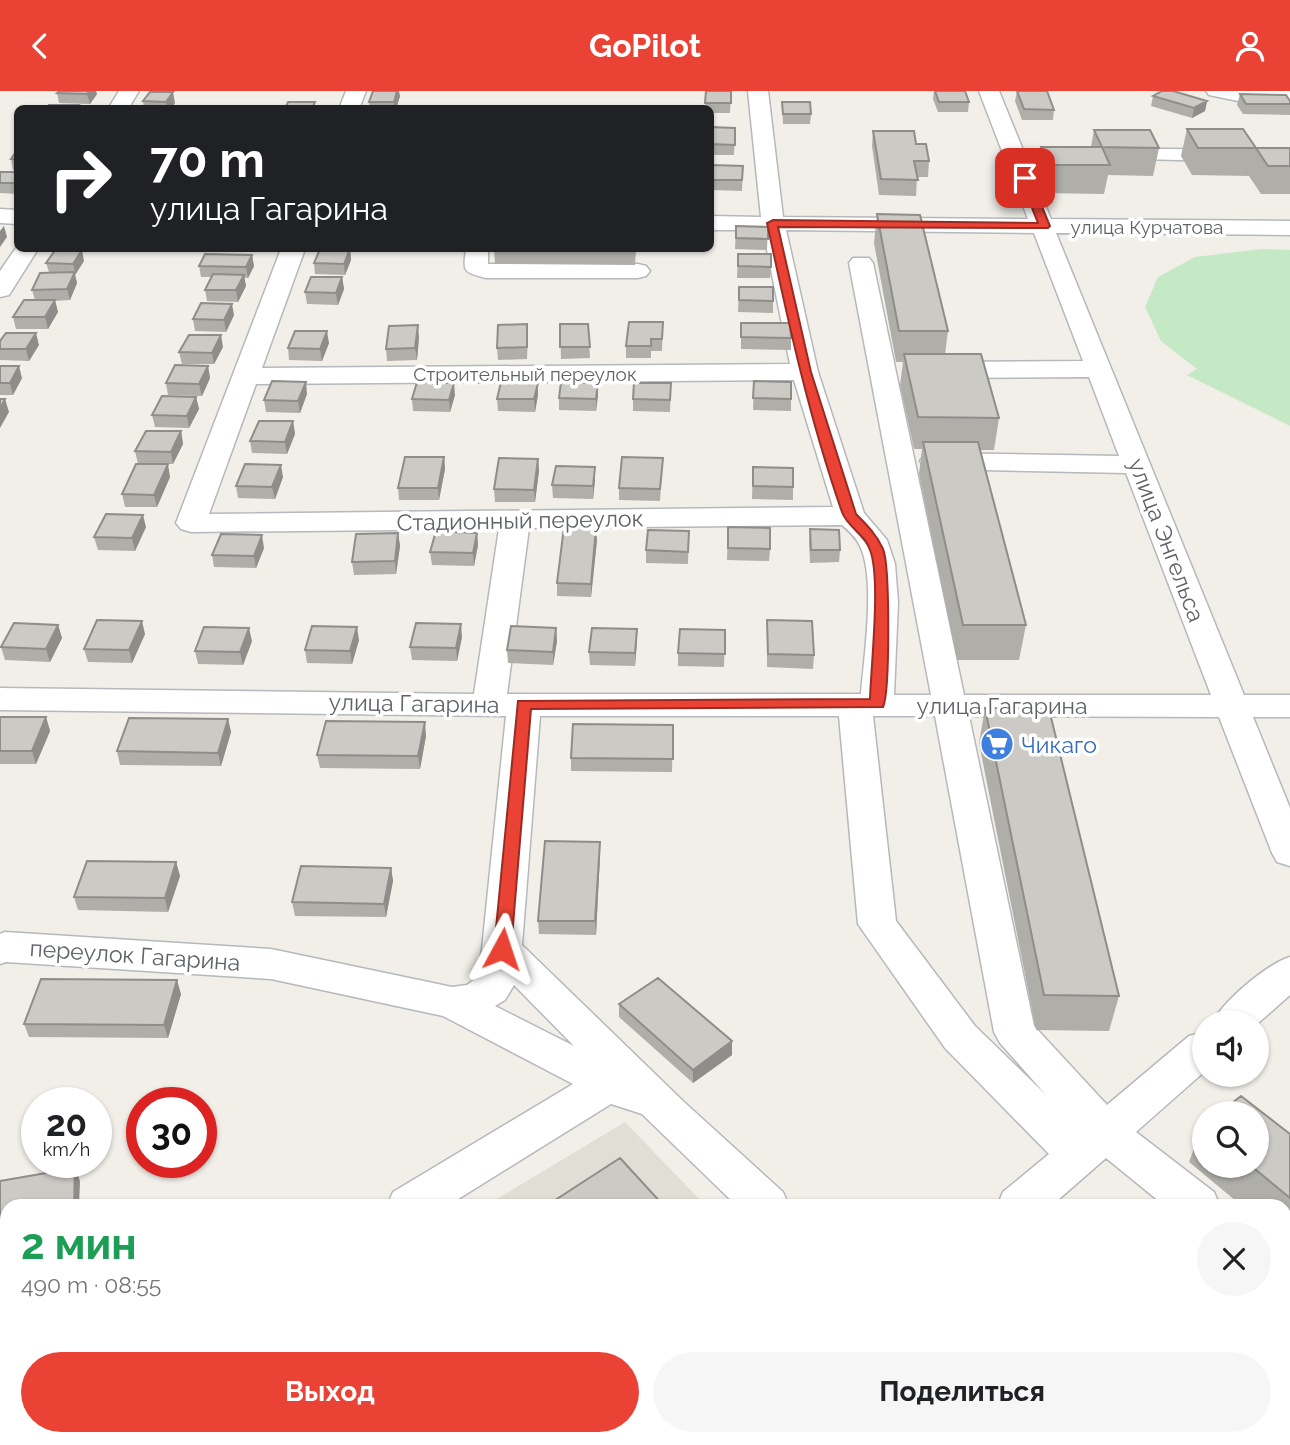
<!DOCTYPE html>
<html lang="ru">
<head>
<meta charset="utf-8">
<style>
  body { margin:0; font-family:Raleway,sans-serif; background:#f6f6f6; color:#202124; height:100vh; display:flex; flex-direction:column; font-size:26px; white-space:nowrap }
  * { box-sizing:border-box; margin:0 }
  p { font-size:23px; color:#757577 }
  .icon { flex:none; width:38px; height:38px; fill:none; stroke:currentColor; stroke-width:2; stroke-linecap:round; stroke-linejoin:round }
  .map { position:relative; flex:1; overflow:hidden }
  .panel { position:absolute; left:0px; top:1108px; width:1292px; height:247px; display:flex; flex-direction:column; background:#fff; border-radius:21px 21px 0 0; box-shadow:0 2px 5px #0004 }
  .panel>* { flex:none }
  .hud { position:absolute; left:14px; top:14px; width:700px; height:147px; border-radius:10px; box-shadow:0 2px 5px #0004; background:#202124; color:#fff; overflow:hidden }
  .fabs { position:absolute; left:1192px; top:919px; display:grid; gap:14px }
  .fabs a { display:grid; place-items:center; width:77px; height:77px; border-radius:50%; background:#fff; box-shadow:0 2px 5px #0004; font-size:35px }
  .speed { position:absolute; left:21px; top:996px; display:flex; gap:14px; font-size:35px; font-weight:700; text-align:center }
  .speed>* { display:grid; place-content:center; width:91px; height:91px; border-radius:50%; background:#fff; box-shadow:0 2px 5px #0004; line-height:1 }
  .speed small { font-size:18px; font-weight:400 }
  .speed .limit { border:10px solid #d22; background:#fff; color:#111 }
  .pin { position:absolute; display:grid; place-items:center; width:60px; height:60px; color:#fff; margin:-30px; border-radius:14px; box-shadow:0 4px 10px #0006 }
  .me { position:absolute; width:77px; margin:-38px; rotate:5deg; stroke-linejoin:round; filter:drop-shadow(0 0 5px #0008) }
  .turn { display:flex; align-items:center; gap:24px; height:147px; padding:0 21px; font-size:32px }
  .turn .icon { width:91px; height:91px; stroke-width:2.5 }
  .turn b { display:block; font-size:49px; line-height:60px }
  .round { display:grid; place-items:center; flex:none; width:74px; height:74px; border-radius:37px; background:#f6f6f6 }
  .head { display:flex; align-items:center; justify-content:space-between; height:119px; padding:0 21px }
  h1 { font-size:42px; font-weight:700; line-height:52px; color:#1e9e55 }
  .action { display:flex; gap:14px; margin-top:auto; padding:14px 21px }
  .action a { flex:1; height:80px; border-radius:42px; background:#ea4335; color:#fff; font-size:28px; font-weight:700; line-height:80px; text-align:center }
  .action a+a { background:#f6f6f6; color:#202124 }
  header { display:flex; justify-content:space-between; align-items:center; height:91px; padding:0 21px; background:#ea4335; color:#fff; font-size:32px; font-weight:700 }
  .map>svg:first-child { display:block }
</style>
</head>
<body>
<header><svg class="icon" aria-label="back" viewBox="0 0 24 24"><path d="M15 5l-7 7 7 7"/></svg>GoPilot<svg class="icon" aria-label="person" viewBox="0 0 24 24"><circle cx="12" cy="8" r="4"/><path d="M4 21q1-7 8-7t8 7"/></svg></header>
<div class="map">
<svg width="1290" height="1354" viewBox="0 0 1290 1354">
  <rect width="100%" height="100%" fill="#f1efe8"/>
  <path fill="#e1ded6" d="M625 1031 706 1115H485Z
    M124 1348H931L937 1354H120Z"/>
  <path fill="#c5e8c5" d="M1262 158 1290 159V335L1187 284 1197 278 1161 250 1145 216 1158 186 1195 166Z"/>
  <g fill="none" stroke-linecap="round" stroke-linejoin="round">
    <defs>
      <path id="minor" d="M119 0H139L128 18H108Z
        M346 0H366L359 18H339Z
        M748 0H768L783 126 1028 128 979 0H999L1051 128 1290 130V144L1056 142 1244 604H1290V626H1253L1290 717V775L1277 771 1272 762 1219 626 969 625 1034 935 1107 1014 1189 945 1204 941V981L1136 1041 1214 1101 1220 1115H1165L1106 1067 1051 1115H997L1003 1101 1049 1063 945 957 858 833 839 625H540L522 854 684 1011 783 1101 789 1115H737L642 1023 611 1013 447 1115H387L393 1101 573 993 443 925 271 888 6 871 0 873V843L5 841 271 858 452 896 467 894 477 887 482 858 506 625 0 619V597L474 603 499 438 191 441 181 438 176 432 281 158H305L262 277 790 273 763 139H710V125L761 126ZM786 139 1034 142 1083 270 939 271 930 273 926 279 930 285 939 287 1089 286 1119 365 934 362 924 364 920 370 924 376 934 378 1126 382 1211 604H964L873 172 869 167H853L849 172 931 604H894L898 511 895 473 887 449 864 422 818 281ZM794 289 833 416 209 423 256 293ZM842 434C849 440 856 446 860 455 876 487 864 566 861 603H507L529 437ZM873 625H935L994 941 1000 952 1046 1004 975 935 896 830ZM514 894 574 955 495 915 505 909Z
        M1206 0H1290V12L1243 11 1209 4Z
        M1109 57 1290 60V72L1102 67 1098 63 1102 59Z
        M0 118 18 119V133L0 132Z
        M18 154V158H38L9 204 0 206V180Z
        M466 158H488V173H638L646 175 650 180 646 185 638 187H486C463 181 463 181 466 158Z
        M1290 866V904L1256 934V931H1213C1224 909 1267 873 1290 866Z
        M1284 1163 1290 1165V1209L1284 1207Z
        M7 1333V1348H53L51 1354H0V1336Z"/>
    </defs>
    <use href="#minor" stroke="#b5b8bc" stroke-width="3"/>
    <use href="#minor" fill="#fff" fill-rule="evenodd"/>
  </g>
  <path fill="#afaea9" d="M706 0H731L730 22H710V18H705Z
    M934 0H965L969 11 968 21H938L933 8Z
    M1017 0 1054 19 1053 29H1022L1015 10Z
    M57 2 97 3 90 13 59 12Z
    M1240 3 1290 10V24L1243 23 1237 14Z
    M400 5 396 18H370L369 11Z
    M1153 5 1207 10 1205 20 1192 27 1151 15Z
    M143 10 175 12 171 18H144Z
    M782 11 811 23 810 33H783Z
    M710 36 735 37 734 64H710Z
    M1187 38 1256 57 1249 85 1192 84 1181 65Z
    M1094 39 1159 57 1153 85 1108 84 1104 103 1043 102 1036 84 1041 56H1091Z
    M873 40 916 53 929 70 928 86H917L916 105 879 104 872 55Z
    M1256 57H1290V103H1261L1249 85Z
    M18 58V79H13L11 68Z
    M743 75 742 100 711 99V89Z
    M0 81H18V103L0 102Z
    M877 123 948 240 945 263 999 327 994 359H980L1026 534 1019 569H957L919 383 922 358H914L900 294 903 271H896L874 152Z
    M736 135 768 136 767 159 735 158Z
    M350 158 351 169 345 184 315 183 314 172Z
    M494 158H636L635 174 495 173Z
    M738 163 771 176 770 187H737Z
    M252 164 254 175 248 187H244L246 195 238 211 207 210 205 199 212 186H201L199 175Z
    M84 170 75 184 77 192 70 209 55 210 58 221 48 238H16L13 226 35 209 32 199 49 181 46 172Z
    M342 186 344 198 338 214 307 213 305 201Z
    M739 196 773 210V222L738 221Z
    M234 224 226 241 195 240 193 228Z
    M663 231 662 260H651V267H626V255Z
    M741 232 791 247V259L741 258Z
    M560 233H588L590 267 561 268Z
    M528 245 527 268 498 269 497 257Z
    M419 246 417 269 387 270 386 258Z
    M0 250 39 254 29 270 0 269Z
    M329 252 322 270 289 269 288 257Z
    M223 256 214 273H182L179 261Z
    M0 275 22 287 13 304H0Z
    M208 275 210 287 202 305 168 304 166 292Z
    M754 290 791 308V320L753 319Z
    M671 292 670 321 633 320V308Z
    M307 303 300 322 266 321 264 309Z
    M455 304 450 321 413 320 412 308Z
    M538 304 535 321 498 320 497 308Z
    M598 304 596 320 559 319V307Z
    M196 306 199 318 189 337 155 336 152 324Z
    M293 330 295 343 287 363 252 362 250 350Z
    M181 340 183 353 173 373H138L135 360Z
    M444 366 445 378 439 409H399L398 397Z
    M538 368 539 380 535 411H495L494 398Z
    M595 376V389L593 408 553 407 552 394Z
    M753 376 793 396V409L752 408Z
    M662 380 660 410 619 409V397Z
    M170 386 157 416H125L122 403Z
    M283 386 275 408 238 407 236 395Z
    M146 436 135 460 98 459 94 446Z
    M728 436 770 458 769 470 727 469Z
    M810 438 840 459 839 471 810 472 809 451Z
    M689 440 688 473 646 472V459Z
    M398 442 400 455 396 483 354 484 352 471Z
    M477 442 478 454 474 475 432 474 430 461Z
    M597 449 591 506 557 505V492Z
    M264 457 256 477 214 476 212 464Z
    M767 529 814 564 813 578 767 576Z
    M58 534 62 547 50 571 5 569 1 556Z
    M556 537 557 550 553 574 508 572 507 559Z
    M637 538 635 575 590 574 589 561Z
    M725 539 724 576 678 575V562Z
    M145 543 132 572 88 571 84 558Z
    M462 546 457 570 412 569 410 556Z
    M359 549 352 573 307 572 305 559Z
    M252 550 243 574 198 573 195 560Z
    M985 617 1119 905 1109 940 1036 939 979 652Z
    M0 626H46L50 640 36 673H0Z
    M228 628 231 641 221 675 120 674 117 660Z
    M673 634 672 681 571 680V667Z
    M426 645 420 678 320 677 317 664Z
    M600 764 596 844 539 843 538 830Z
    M176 771 180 785 168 821 78 819 74 806Z
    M391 777 393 790 386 826 295 825 292 811Z
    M181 903 168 947 29 946 24 933Z
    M619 913 732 950V964L693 992 619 926Z
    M1204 1034V1074H1256L1290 1043V1154L1284 1150V1115H1242L1189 1071 1202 1036Z
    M321 1348H676L681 1354H509L508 1353Z"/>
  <path fill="#8f8d8a" d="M89 0H96L97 3 90 13 87 3Z
    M397 0H399L400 5 396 18H394V11Z
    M173 1 175 12 171 18H168L166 11Z
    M1207 10 1205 20 1192 27 1194 17Z
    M4 135 7 146 0 156V140Z
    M350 158 351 169 345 184 344 173Z
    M82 159 84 170 75 184 77 192 70 209 67 198 75 181 73 173Z
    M252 164 254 175 248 187 246 176Z
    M244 184 246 195 238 211 236 199Z
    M342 186 344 198 338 214 336 202Z
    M55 209 58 221 48 238 45 226Z
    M232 213 234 224 226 241 224 229Z
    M418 234 419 246 417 269 415 257Z
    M327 240 329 252 322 270 320 258Z
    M36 242 39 254 29 270 26 258Z
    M221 244 223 256 214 273 212 262Z
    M19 275 22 287 13 304 10 292Z
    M208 275 210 287 202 305 199 293Z
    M306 291 307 303 300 322 298 310Z
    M454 292 455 304 450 321 449 309Z
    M538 292V304L535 321 534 308Z
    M598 292V304L596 320V308Z
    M196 306 199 318 189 337 187 325Z
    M5 308 9 321 0 337V318Z
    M293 330 295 343 287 363 285 351Z
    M181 340 183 353 173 373 171 361Z
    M444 366 445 378 439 409 438 397Z
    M538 368 539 380 535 411 534 399Z
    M168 373 170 386 157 416 154 404Z
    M281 374 283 386 275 408 272 396Z
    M595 376V389L593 408V395Z
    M143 424 146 436 135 460 132 447Z
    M596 437 597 449 591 506V493Z
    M398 442 400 455 396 483 395 470Z
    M477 442 478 454 474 475 473 462Z
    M262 444 264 457 256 477 254 465Z
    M142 530 145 543 132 572 129 559Z
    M461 533 462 546 457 570 456 557Z
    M58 534 62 547 50 571 46 558Z
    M357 536 359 549 352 573 350 560Z
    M249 537 252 550 243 574 240 561Z
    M556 537 557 550 553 574V561Z
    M637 538V551L635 575V562Z
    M46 626 50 640 36 673 32 660Z
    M228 628 231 641 221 675 218 662Z
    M425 631 426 645 420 678 418 665Z
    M600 751V764L596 844 595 830Z
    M176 771 180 785 168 821 165 807Z
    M391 777 393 790 386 826 384 813Z
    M177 889 181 903 168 947 164 934Z
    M732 950V964L693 992V979Z
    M75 1077 80 1090 79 1115H74Z
    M7 1233V1247L0 1249V1235Z
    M487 1348H507L508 1353 506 1354H478Z"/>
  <path fill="#cccac5" stroke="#8f8d8a" stroke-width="2" d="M59 0H89L87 3 57 2Z
    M373 0H397L394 11H369Z
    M706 0H731V12H705Z
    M935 0H965L969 11H939Z
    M1017 0H1047L1054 19 1024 18Z
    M1162 0H1173L1207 10 1194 17 1153 5Z
    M150 1H173L166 11 143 10Z
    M1240 3 1286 4 1290 10V13H1246Z
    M288 11H315L312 18H285Z
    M782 11H810L811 23H783Z
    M49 14H79L77 18H46Z
    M710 36 735 37V54L710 53Z
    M1187 38H1243L1256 57H1198Z
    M1094 39H1150L1159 57 1102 56 1110 74H1047L1041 56H1102Z
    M873 40H914L916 53H926L929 70H914L918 89 881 88Z
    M1256 57H1290V75H1268Z
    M18 58V68H11Z
    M712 74 743 75 742 89H711Z
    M0 81H18V92H0Z
    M877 123 920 124 948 240H899Z
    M736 135 768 136V148L736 147Z
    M56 158 82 159 73 173 46 172Z
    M320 158H350L344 173 314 172Z
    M205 163 252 164 246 176 199 175Z
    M738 163H771V176L738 175Z
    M75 181 67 198 32 199 40 182Z
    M213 183 244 184 236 199H205Z
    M311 186H342L336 202 305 201Z
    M739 196H773V210L739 209Z
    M24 209H55L45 226H13Z
    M201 212 232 213 224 229 193 228Z
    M629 231H663L662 248H651V255H626Z
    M741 232H790L791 247 741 246Z
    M527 233V256L497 257 498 234Z
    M560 233H588L590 256H560Z
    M418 234 415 257 386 258 389 235Z
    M295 240H327L320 258 288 257Z
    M6 242H36L26 258H0V250Z
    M189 244H221L212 262 179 261Z
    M904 263H981L999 327 918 326Z
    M175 274 208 275 199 293 166 292Z
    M0 275H19L10 292H0Z
    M272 290 306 291 298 310 264 309Z
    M754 290 791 291V308L753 307Z
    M417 291 454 292 449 309 412 308Z
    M501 291 538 292 534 308H497Z
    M561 291 598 292 596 308 559 307Z
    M634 292H671L670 309 633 308Z
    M162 305 196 306 187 325 152 324Z
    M0 308H5L0 318Z
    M259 330H293L285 351 250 350Z
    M146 340H181L171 361 135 360Z
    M923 351H978L1026 534H963Z
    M405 366H444L438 397H398Z
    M622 366 663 367 660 398 619 397Z
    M499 367 538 368 534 399 494 398Z
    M136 373H168L154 404 122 403Z
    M245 373 281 374 272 396 236 395Z
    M556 375 595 376 593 395 552 394Z
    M753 376 793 377V396L753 395Z
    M106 423 143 424 132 447 94 446Z
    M564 436 596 437 591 493 557 492Z
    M728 436 770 437V458L728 457Z
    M810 438 839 439 840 459H811Z
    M648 439 689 440 688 461 646 459Z
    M436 440 477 442 473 462 430 461Z
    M398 442 395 470 352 471 356 443Z
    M221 443 262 444 254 465 212 464Z
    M97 529 142 530 129 559 84 558Z
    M767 529 812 530 814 564 768 563Z
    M14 532 58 534 46 558 1 556Z
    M416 532 461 533 456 557 410 556Z
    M312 535 357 536 350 560 305 559Z
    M511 535 556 537 553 561 507 559Z
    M204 536 249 537 240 561 195 560Z
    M592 537 637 538 635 562 589 561Z
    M680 538 725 539V563L678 562Z
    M985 617 1049 618 1119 905 1044 904Z
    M0 626H46L32 660H0Z
    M129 627 228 628 218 662 117 660Z
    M326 630 425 631 418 665 317 664Z
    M573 633 673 634V668L571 667Z
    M545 750 600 751 595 830H538Z
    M87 770 176 771 165 807 74 806Z
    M301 775 391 777 384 813 292 811Z
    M658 887 732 950 693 979 619 913Z
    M41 888 177 889 164 934 24 933Z
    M1241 1005 1290 1043V1107L1250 1074H1256V1022H1219Z
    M620 1067 664 1115H546Z
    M75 1077 74 1115H7V1233L0 1235V1090Z
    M321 1348H487L478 1354H311Z
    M516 1348H676L681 1354H521Z"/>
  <path fill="#ea4335" stroke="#982c22" stroke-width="2" d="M1025 84 1030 87 1050 135 1048 137 778 136 811 281 856 423C867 434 877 444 883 458 890 474 890 601 883 616L531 618 511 858 509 863H496L494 858 518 610 870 608C871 574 881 487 870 459 865 443 847 436 842 421 809 327 788 230 767 132L773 129 1038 132 1020 87Z"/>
  <defs>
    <symbol id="supermarket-disc" viewBox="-11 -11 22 22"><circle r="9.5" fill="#3f7fe0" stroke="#fff"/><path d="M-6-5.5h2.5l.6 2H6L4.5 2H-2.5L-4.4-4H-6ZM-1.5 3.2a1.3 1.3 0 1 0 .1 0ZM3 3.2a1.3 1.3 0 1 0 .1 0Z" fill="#fff"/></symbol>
  </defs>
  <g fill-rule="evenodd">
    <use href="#supermarket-disc" x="978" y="634" width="38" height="38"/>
  </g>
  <g text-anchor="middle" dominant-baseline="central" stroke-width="7" stroke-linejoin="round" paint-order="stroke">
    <g font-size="19" fill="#5f6368" stroke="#fff">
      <text x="1147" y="136">улица Курчатова</text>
      <text x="525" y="283">Строительный переулок</text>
    </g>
    <g font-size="23" fill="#5f6368" stroke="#fff">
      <text transform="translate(520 429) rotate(-1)">Стадионный переулок</text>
      <text transform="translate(1167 449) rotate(69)">улица Энгельса</text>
      <text transform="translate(414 612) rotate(1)">улица Гагарина</text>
      <text x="1002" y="614">улица Гагарина</text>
      <text transform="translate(135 864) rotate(4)">переулок Гагарина</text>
    </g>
    <g font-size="23" fill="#366cbe" stroke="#fff" text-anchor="start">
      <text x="1021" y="653">Чикаго</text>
    </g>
  </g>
</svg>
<div class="fabs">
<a><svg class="icon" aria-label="sound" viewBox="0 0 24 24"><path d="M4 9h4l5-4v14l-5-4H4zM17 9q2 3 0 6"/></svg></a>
<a><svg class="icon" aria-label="search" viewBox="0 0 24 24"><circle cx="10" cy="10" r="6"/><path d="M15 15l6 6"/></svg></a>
</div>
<div class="speed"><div>20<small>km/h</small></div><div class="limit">30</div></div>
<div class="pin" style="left:1025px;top:87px;background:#d93025"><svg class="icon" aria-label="arrive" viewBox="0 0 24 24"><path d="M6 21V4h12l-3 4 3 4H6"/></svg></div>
<svg class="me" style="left:502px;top:858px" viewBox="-20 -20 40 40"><path d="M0-17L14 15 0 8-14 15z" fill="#ea4335" stroke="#fff" stroke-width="4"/></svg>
<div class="hud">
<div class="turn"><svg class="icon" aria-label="right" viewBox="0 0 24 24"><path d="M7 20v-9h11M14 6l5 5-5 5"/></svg><div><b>70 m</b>улица Гагарина</div></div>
</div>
<section class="panel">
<div class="head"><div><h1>2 мин</h1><p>490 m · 08:55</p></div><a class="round"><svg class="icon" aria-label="close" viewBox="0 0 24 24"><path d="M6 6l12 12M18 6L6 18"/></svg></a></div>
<div class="action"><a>Выход</a><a>Поделиться</a></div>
</section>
</div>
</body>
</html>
